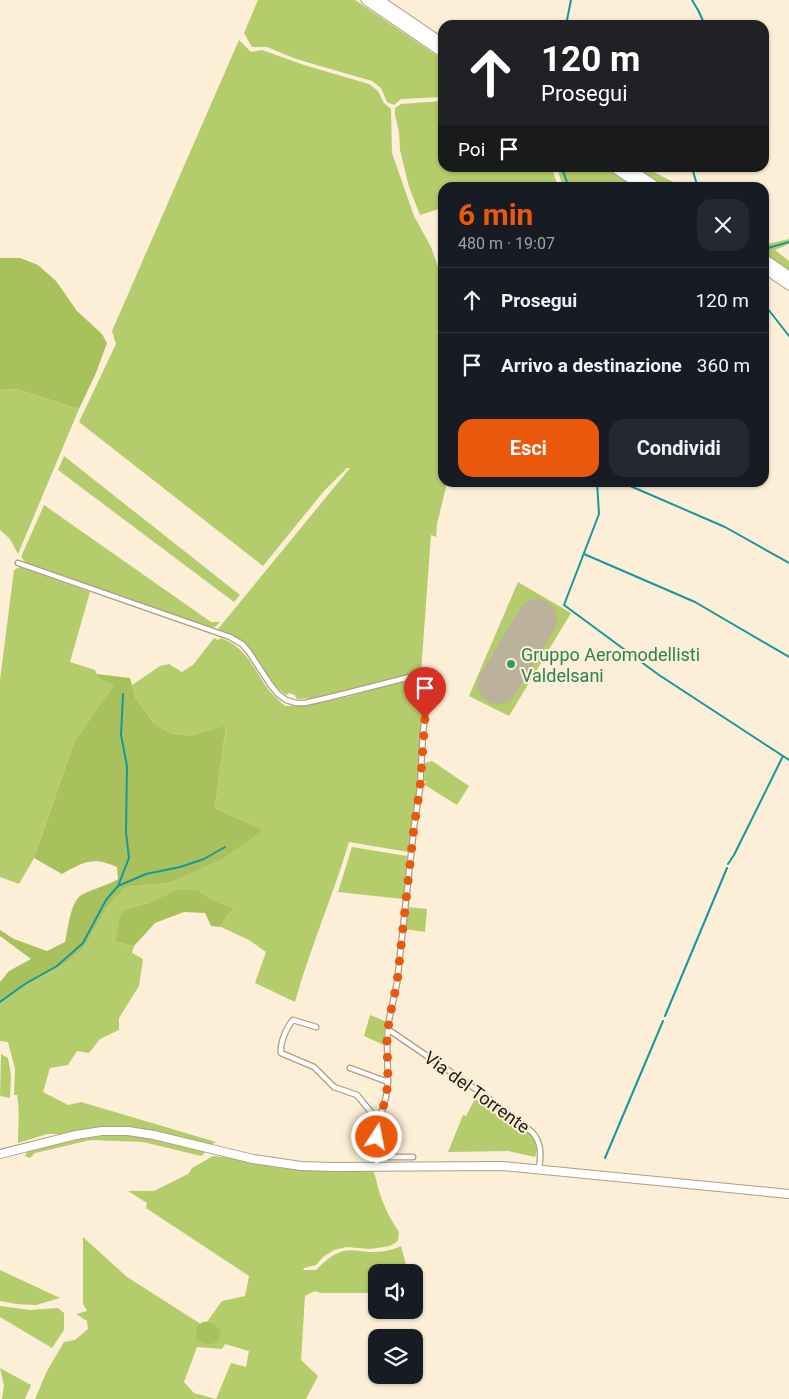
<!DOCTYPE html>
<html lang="it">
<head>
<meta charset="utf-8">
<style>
  body { margin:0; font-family:Roboto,sans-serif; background:#242831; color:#f1f3f6; height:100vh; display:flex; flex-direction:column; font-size:19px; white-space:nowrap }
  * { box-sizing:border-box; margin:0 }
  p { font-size:16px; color:#9ea1a6 }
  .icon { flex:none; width:28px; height:28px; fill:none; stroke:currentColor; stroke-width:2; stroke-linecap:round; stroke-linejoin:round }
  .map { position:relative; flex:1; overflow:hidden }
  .sheet { position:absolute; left:438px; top:182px; width:331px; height:305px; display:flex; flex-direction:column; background:#171b24; border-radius:15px; box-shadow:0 1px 4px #0004 }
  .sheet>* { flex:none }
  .top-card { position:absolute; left:438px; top:20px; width:331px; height:152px; border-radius:15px; box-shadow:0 1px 4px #0004; background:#202124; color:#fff; overflow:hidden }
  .fabs { position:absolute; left:368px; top:1264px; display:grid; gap:10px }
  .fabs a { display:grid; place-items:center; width:55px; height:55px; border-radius:10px; background:#171b24; box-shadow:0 1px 4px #0004; font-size:25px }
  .pin { position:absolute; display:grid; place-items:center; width:42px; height:42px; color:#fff; margin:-51px -21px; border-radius:50% 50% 50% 0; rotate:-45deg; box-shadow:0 0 5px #0007 }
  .pin .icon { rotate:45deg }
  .me { position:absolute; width:55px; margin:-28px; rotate:11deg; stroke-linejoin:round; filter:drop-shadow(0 0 4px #0008) }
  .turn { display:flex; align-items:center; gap:18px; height:105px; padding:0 20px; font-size:22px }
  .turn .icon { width:65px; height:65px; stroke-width:2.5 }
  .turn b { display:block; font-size:35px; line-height:42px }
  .then { display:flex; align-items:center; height:48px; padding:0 20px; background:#0003; gap:10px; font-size:19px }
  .round { display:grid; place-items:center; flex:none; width:52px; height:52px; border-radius:15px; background:#242831 }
  .head { display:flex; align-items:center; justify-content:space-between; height:85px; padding:0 20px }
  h1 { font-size:30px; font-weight:700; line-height:38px; color:#ea580c }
  .action { display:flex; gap:10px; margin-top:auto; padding:10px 20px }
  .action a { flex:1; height:58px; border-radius:15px; background:#ea580c; color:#fff; font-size:20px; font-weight:700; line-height:58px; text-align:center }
  .action a+a { background:#242831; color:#f1f3f6 }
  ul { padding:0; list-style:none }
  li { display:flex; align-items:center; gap:15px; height:65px; padding:0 20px; border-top:1px solid #363941 }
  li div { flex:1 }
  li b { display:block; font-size:19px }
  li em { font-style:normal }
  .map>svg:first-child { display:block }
</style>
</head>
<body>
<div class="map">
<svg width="789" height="1399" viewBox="0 0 789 1399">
  <rect width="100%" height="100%" fill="#fdefd7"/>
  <path fill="#b4cc6c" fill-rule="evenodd" d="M258 0H355L442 59V97L401 99 394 105 387 102 381 88 372 81 296 59 267 47H252L244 33Z
    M239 40 251 52 262 50 304 65 369 84 378 91 384 103 391 109 392 153 414 216 431 247 442 278V482L447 483 437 524 436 537 431 535 421 672 313 698 297 699 295 695 289 693 286 695 276 687 249 647 238 638 218 629 350 468H347L324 491 263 566 79 422 116 344 112 331Z
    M442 101V168H552L558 187 442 188V208L420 215 409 187 400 150 399 132 395 115V108L401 104Z
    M557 168H607L637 187H563Z
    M636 168H646L683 187H666Z
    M789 239V244L775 250 789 261V270L764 253V242L767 244Z
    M16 389 79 409 18 554 10 539 0 530V390Z
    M64 456 240 595 234 602 58 470Z
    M44 505 211 622H220L215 627H209L26 563 21 557Z
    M20 567 90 592 70 662 95 670 97 674 96 677 115 684 74 742 34 858 19 884 0 877V680L14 570Z
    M518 582 571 613 509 716 469 696Z
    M214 638 218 640 221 638C247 648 253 668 268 689 273 695 279 701 285 706 327 706 369 690 409 679L418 680 424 684 425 691 421 731 419 778 408 852 349 842C333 896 310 948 295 1002L255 983 266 952 249 940 221 927 227 916 234 908 212 900 198 890 124 909 115 942 134 946 132 953 143 959 139 986 119 1018V1030L100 1039 89 1053 77 1051 68 1065 50 1068 43 1092 68 1105 81 1102 216 1142 210 1145 156 1131 129 1127 105 1126 60 1134H47L18 1143C18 1127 20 1110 17 1095H14L15 1069 8 1042 0 1041V1004L21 988 66 963 83 949 109 905 127 887 168 883 263 830 215 808 226 727 190 736 170 733 154 723 136 699 132 685 160 666 169 664 182 672 193 665Z
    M432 761 469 786 457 805 425 785 426 782 424 781 425 763Z
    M352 847 407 856 403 899 338 892Z
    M408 907 427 909 425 932 405 929Z
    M370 1015 385 1021 384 1045 364 1036Z
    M1 1054 8 1058 11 1075 10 1098 0 1096Z
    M475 1099 498 1116 502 1111C517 1123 543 1135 535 1157L508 1151 448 1152 463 1115 466 1116Z
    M112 1135 145 1137 206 1152 201 1156 143 1142 91 1140 35 1153 30 1158 25 1156 28 1150C56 1143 83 1138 112 1135Z
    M213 1156C234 1157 253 1164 273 1167 306 1172 340 1171 373 1171 376 1176 376 1181 378 1187 382 1203 390 1219 399 1232L398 1241 390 1246 370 1249 346 1247 334 1250 323 1257 316 1265 304 1268 303 1270H316C323 1263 329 1257 338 1253 347 1248 360 1251 369 1252 380 1252 391 1251 401 1246L408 1272H376V1293H321L315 1291 305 1296 301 1360 318 1376 306 1399H35L47 1371 64 1342 75 1340 88 1329 87 1321 76 1314 87 1311 83 1304V1237L127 1277 204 1326 222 1301 245 1296 249 1276 146 1208 147 1203 128 1191H154L188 1174 192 1168ZM225 1344 249 1351 246 1367 231 1363 216 1399 194 1393 184 1382 197 1347 222 1349Z
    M0 1270 60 1298 36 1305 16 1304 0 1301Z
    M0 1306 30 1310 58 1308 64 1313V1330L52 1348 0 1317Z
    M0 1368 31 1385 25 1399H2L4 1385Z"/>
  <path fill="#a9c15d" d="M0 258H20L38 265 56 281 77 311 102 334 107 343 96 373 79 409 16 389 0 390Z
    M97 674 130 678 136 699 154 723 170 733 190 736 226 726 215 808 263 830 222 859 168 883 127 887 109 905 83 949 66 963 21 988 0 1004V982L9 971 31 959 0 936V930L14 939 47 951 65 942C68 929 70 906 79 897 83 892 109 885 118 879L117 867C93 856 83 862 62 874L34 858 74 742 114 685 96 677Z
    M178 890H198L212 900 234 908 227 916 221 927 211 926 205 913 184 912 155 923 134 946 115 942 120 918 124 909 148 903Z
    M203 1322C212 1321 216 1325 221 1331 220 1347 206 1347 196 1338L197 1326Z"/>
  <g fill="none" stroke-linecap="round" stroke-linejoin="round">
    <path stroke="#15989c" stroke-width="2" d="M692 0 698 10 705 25
      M566 25 571 0
      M562 168 569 188
      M692 168 698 188
      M764 245 768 248 789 242
      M764 304 789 336
      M597 482 599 514 564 605 659 675 789 760
      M621 482 725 527 789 563
      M584 554 695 602 789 657
      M728 864 734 855 783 756
      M118 886 129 858 126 832 127 766 121 735 123 694
      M0 1002 25 984 57 966 83 943 106 900 118 886 146 874 180 867 204 859 225 847
      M665 1016 727 868
      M605 1158 663 1021"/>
    <path stroke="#bcb19c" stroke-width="40" d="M498 684 537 619"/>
    <defs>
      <path id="minor" d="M18 563 230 637 242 644 249 652 270 684 278 694 286 700 296 703H305L331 697 410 677 417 676 424 678 428 687 423 733 420 788 414 827 397 983 389 1020 387 1041 388 1082 386 1097 379 1122 375 1152 377 1157V1167
        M316 1027 293 1020C286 1028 280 1043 281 1053L314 1067 334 1087 357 1095 379 1122
        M389 1030 480 1092 532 1132C542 1143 541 1155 539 1169
        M350 1068 388 1082
        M377 1157H413"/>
      <path id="primary" d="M0 1154 76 1135 102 1131H128L154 1135 253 1159 301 1166 334 1167 503 1166 789 1194"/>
      <path id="motorway" d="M366 0 442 52
        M379 0 442 43
        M615 168 645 188
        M628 168 658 188
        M764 259 789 276
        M764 268 789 285"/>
    </defs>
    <use href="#minor" stroke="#ad9d81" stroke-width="7"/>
    <use href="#primary" stroke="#ad9d81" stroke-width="10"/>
    <use href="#motorway" stroke="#ad9d81" stroke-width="11"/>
    <use href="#minor" stroke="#fff" stroke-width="4.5"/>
    <use href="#primary" stroke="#fff" stroke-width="8"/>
    <use href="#motorway" stroke="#fff" stroke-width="9"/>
  </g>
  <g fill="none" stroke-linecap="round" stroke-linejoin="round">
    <path stroke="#ea580c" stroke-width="9" stroke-dasharray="0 16.2" d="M377 1137 379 1122 386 1097 388 1082 387 1041 389 1020 397 983 414 827 420 788 425 718"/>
  </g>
  <circle fill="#2e9e5b" stroke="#fdefd7" stroke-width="2" cx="511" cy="664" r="5"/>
  <g text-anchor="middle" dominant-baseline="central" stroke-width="4" stroke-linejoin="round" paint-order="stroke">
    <g font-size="18" fill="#27864d" stroke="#fdefd7" text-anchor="start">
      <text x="521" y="654">Gruppo Aeromodellisti<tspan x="521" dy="21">Valdelsani</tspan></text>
    </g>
    <g font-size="18" fill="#221c11" stroke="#fdefd7">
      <text transform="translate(477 1092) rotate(36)">Via del Torrente</text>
    </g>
  </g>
</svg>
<div class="fabs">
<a><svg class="icon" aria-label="sound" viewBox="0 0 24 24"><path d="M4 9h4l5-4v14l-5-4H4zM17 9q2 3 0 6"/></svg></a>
<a><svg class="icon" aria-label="layers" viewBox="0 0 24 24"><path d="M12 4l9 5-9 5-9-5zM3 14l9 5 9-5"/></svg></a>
</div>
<div class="pin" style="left:425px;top:718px;background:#d93025"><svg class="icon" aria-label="arrive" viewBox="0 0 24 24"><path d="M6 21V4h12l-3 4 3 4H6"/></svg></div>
<svg class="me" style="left:377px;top:1137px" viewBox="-20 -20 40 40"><circle r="17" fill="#ea580c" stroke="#fff" stroke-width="3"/><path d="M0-11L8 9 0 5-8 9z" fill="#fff"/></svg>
<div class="top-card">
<div class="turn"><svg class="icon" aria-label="ahead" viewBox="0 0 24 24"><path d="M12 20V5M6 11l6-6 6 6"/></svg><div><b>120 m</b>Prosegui</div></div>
<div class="then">Poi<svg class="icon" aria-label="arrive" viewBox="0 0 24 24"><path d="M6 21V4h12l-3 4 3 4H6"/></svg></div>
</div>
<section class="sheet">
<div class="head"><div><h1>6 min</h1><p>480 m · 19:07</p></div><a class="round"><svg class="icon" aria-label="close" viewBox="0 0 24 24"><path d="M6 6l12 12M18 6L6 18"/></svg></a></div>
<ul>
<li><svg class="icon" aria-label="ahead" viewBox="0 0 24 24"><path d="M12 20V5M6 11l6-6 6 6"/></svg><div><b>Prosegui</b></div><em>120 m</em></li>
<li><svg class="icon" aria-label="arrive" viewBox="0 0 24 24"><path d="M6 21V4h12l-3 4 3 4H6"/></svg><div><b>Arrivo a destinazione</b></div><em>360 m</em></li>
</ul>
<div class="action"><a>Esci</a><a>Condividi</a></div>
</section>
</div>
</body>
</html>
